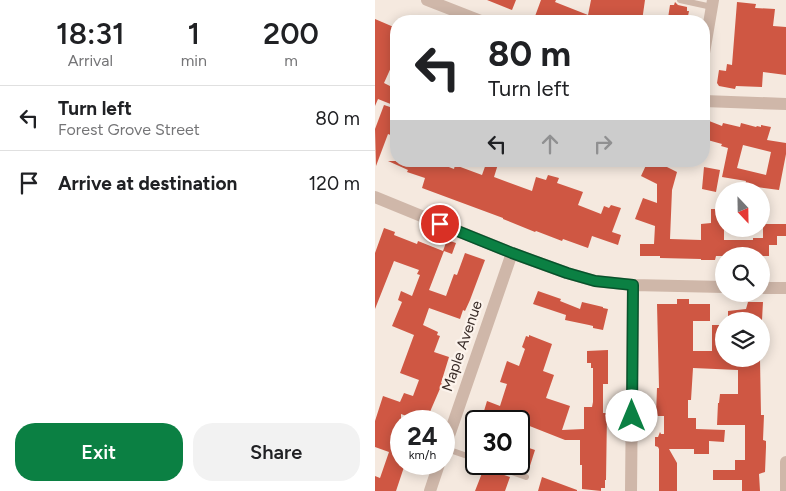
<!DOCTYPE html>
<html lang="en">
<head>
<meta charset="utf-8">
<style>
  body { margin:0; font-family:Figtree,sans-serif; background:#f2f2f2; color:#202124; height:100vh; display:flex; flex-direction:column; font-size:19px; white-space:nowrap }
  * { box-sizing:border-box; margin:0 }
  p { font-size:16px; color:#757577 }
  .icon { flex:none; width:28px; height:28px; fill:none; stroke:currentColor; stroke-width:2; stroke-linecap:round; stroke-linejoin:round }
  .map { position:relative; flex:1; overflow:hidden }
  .side { display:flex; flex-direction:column; background:#fff; width:375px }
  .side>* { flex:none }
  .banner { position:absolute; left:15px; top:15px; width:320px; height:152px; border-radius:20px; box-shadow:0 2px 12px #0003; background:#fff; color:#202124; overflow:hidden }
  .needle { width:32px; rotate:158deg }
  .controls { position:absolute; left:340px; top:182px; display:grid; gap:10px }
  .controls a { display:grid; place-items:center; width:55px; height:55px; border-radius:50%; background:#fff; box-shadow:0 2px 12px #0003; font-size:25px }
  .speed { position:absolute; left:15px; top:410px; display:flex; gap:10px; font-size:25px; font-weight:700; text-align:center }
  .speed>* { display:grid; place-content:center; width:65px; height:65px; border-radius:50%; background:#fff; box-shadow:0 2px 12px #0003; line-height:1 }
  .speed small { font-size:12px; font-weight:400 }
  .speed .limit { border:2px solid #111; border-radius:8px; background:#fff; color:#111 }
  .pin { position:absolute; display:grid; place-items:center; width:42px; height:42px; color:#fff; margin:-21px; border:2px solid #fff; border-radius:50%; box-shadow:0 1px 5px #0007 }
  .me { position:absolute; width:55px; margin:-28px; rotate:0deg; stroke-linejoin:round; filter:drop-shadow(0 0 4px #0008) }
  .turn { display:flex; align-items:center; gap:18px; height:105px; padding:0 15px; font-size:22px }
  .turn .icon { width:65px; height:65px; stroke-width:2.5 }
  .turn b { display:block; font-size:35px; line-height:42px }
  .lanes { display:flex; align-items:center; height:48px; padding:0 15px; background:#0003; justify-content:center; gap:25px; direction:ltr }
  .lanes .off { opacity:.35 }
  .eta { display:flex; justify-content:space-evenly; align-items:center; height:85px; text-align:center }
  .eta b { font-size:30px; font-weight:600; line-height:35px }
  .action { display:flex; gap:10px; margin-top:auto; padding:10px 15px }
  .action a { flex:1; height:58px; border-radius:20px; background:#0b8043; color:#fff; font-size:20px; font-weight:600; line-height:58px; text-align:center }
  .action a+a { background:#f2f2f2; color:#202124 }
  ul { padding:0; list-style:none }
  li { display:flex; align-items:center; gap:15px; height:65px; padding:0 15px; border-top:1px solid #e0e0e0 }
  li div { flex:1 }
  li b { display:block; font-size:19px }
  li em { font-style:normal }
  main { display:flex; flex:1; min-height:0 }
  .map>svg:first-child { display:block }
</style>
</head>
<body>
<main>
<section class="side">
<div class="eta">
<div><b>18:31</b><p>Arrival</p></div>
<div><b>1</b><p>min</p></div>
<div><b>200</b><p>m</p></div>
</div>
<ul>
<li><svg class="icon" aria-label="left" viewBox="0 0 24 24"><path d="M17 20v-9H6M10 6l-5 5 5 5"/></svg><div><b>Turn left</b><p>Forest Grove Street</p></div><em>80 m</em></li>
<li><svg class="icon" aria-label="arrive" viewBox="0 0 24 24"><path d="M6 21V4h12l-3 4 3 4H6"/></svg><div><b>Arrive at destination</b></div><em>120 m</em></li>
</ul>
<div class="action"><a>Exit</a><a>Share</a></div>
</section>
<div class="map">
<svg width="411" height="491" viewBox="0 0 411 491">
  <rect width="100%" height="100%" fill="#f5e9df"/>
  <path fill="#cf5743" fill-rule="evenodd" d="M112 0H141L137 10Z
    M166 0H181L180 2 213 15 216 0H270L267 21H164L159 19Z
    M300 2 303 5 312 7V11H314L312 21 293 18 295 5H299Z
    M362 2 381 4 380 8 400 9 398 26 411 27V75L388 72 387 87 361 86 360 89 344 86 342 83 344 70 351 71 352 64 357 65Z
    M0 19 21 28V65L18 63 9 83 21 89V96L18 105 3 99 0 106Z
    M9 105 21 109 17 125 21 127 18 136 13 134 1 166 0 129Z
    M329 119 347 126 348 123 365 127 366 123 381 127 382 126 386 127V125L396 127 392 140 411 143V154L404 190 382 187V188L370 185 371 181 347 177 353 148 346 146 347 144 329 139ZM368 145 396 152 391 175 362 168Z
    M13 161H58L79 169 80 165 107 175 112 161H124L119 177 157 191 161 177 171 180 173 175 184 178 182 183 208 192 203 205 226 214 229 206 234 208 236 205 246 208 237 232 246 235 243 245 217 236 213 248 188 239 187 241 161 231 160 232 128 219V218L47 188 50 178 32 172 33 170Z
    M273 161H280L302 172 297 190 295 239 326 240V224L336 223V209H349V240H378V238H388V224H411V236H402V245H394V256H341L340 260H326V259L285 258V256H265V244H279L280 226 260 219 268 198 282 203V184L266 176Z
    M329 167 345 170 341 192 327 189Z
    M9 228 20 232 19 235 42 244 43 241 68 251 72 240 81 243 77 254 69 251 54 290 71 296 79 274 82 275 90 253 110 260 95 300 90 311 88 310 85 319 54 308 48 325 63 332 62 335 65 336 59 352 74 357 66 383 67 384 51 421H45L26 414V464H30L21 491H0V476L5 478 14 452 0 447V421L8 396 25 402 29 393 38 396 44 380 25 373 39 335 17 326 27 302 23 300 26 291 37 296 45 275 42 274 44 270 19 261 0 309V253Z
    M163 291 186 299 185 301 205 309 207 302 228 307V308L233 309 228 330 218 328V326L214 325 190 320 191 315 158 304Z
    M302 299H314V304H335V321H318V351H337V325H348L349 359H385L386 415H389L388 440 391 441V447L390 472 384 474 385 491H367V480H338V470H360V460H370V425H342L343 403H344L345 394H363V370L318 368 316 400H313V418H321V429L350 430 349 442 334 441V454H319V449H294L302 463V491H284V449L283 447 280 446V437H283L285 432 286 434H289V416H281L282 388H284L282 304H302Z
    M373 302H388L387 320H381V321H353V311L371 309Z
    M154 335 177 344 168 371 179 375 171 398 195 406 187 430 209 429V407H217L218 402V368H216V363H212V351L233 350V384H228V413H232L231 480H230V488H226V491L207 489V465H205V440H190L152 425 144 445V421H106L112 401 125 406 132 384 125 382 132 361 144 366 150 349 147 347 151 336 154 337Z
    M151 447 160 450 153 472 140 468 141 464H144V455L147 456Z
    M109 468 135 477 130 491H100Z
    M167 477 202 490V491H163Z"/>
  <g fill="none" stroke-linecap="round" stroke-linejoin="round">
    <path stroke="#cfb7a9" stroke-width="6" d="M305 0 337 7
      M69 448 101 459
      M115 464 151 477"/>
    <path stroke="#cfb7a9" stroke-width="12" d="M52 0 106 21
      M329 53 338 0
      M329 101 411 104
      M0 197 137 253 192 273 220 281 258 285 349 287
      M386 288H411
      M69 450 137 253
      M55 491 64 464
      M256 491 258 285
      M411 491V462"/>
  </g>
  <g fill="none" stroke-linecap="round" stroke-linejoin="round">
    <defs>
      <path id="route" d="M65 224 137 253 192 273 220 281 258 285 257 416"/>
    </defs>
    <use href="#route" stroke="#07532c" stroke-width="12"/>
    <use href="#route" stroke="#0b8043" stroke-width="9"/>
  </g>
  <g text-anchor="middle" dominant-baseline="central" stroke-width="4.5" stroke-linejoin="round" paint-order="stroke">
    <g font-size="15" fill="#3b2e2a" stroke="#fcf3ec">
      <text transform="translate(87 346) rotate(-71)">Maple Avenue</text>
    </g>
  </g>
</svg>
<div class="controls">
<a><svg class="needle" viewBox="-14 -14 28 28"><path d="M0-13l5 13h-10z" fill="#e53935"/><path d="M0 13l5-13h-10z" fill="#757577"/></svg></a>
<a><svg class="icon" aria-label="search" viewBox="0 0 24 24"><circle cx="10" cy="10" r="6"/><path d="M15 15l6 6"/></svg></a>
<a><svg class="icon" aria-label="layers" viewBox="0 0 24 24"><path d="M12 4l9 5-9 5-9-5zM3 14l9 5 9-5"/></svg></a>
</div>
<div class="speed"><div>24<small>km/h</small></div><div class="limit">30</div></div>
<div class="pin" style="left:65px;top:224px;background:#d93025"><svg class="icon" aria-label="arrive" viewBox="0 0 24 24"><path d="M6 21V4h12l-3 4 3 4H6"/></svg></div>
<svg class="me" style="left:257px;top:416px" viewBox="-20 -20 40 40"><circle r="19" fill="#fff"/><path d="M0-13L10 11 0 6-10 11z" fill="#0b8043"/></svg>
<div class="banner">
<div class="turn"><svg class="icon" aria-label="left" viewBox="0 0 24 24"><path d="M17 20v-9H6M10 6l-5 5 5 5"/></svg><div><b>80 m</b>Turn left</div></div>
<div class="lanes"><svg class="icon" aria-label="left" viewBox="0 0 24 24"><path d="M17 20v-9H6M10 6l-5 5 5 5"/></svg><svg class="icon off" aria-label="ahead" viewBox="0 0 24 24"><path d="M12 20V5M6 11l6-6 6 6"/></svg><svg class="icon off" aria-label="right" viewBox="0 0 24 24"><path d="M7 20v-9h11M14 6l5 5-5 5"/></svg></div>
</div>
</div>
</main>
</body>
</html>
